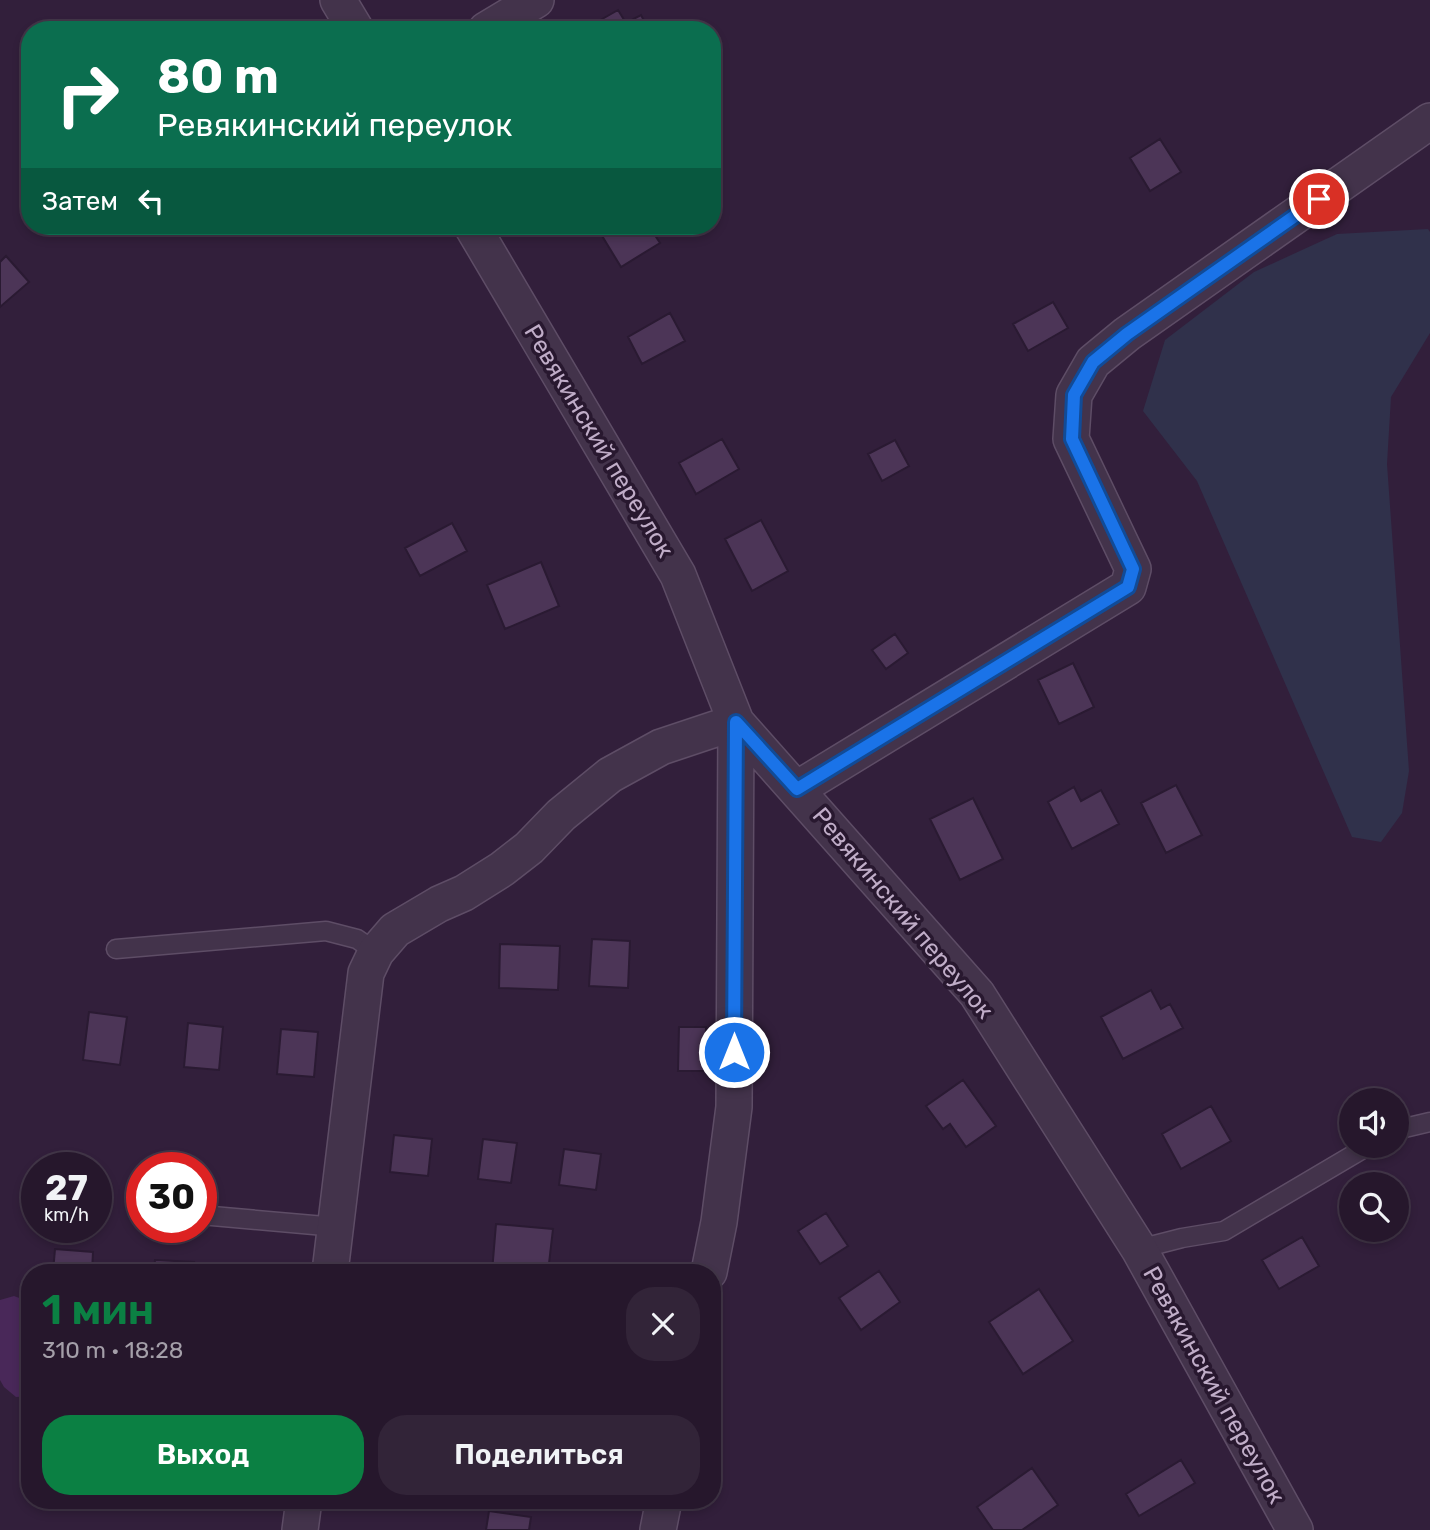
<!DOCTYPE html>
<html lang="ru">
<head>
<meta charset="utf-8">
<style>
  body { margin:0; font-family:Rubik,sans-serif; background:#322438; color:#f1f3f6; height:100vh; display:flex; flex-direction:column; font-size:26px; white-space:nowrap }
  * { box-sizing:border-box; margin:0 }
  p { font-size:23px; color:#a49fa9 }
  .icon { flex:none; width:38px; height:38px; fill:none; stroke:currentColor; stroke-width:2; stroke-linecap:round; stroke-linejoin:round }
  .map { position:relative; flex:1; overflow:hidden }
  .panel { position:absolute; left:21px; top:1264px; width:700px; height:245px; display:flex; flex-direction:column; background:#26172c; border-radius:28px; box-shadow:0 4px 10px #0003,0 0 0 2px #423648 }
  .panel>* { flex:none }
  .hud { position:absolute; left:21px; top:21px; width:700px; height:214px; border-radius:28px; box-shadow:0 4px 10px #0003,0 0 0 2px #423648; background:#0b6e4f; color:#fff; overflow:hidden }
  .controls { position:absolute; left:1339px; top:1088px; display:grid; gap:14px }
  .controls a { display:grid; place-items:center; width:70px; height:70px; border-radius:50%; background:#26172c; box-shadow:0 4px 10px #0003,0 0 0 2px #423648; font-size:35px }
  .speed { position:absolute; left:21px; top:1152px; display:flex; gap:14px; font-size:35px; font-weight:700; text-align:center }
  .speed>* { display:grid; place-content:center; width:91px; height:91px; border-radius:50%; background:#26172c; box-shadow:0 4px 10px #0003,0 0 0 2px #423648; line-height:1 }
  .speed small { font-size:18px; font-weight:400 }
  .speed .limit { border:10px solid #d22; background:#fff; color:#111 }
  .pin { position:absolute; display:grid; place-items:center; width:60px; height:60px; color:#fff; margin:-30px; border:4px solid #fff; border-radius:50%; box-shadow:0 2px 7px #0007 }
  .me { position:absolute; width:77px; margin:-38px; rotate:0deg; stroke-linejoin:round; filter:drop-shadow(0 0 5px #0008) }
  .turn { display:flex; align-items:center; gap:24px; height:147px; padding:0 21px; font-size:32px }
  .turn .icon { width:91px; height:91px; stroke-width:2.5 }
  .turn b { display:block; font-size:49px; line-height:60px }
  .then { display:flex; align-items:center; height:66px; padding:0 21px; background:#0003; gap:14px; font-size:26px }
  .round { display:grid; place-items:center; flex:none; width:74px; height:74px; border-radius:28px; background:#322438 }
  .overview { display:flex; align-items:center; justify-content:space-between; height:119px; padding:0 21px }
  h1 { font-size:42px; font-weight:600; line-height:52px; color:#0b8043 }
  .cta { display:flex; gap:14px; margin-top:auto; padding:14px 21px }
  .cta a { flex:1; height:80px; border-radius:28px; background:#0b8043; color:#fff; font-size:28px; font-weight:600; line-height:80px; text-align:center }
  .cta a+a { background:#322438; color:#f1f3f6 }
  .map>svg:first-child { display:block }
</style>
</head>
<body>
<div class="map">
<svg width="1430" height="1530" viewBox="0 0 1430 1530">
  <rect width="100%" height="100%" fill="#321f3b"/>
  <path fill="#30314b" d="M1428 229 1430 232V333L1391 397 1387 464 1409 771 1402 813 1381 842 1352 837 1197 481 1143 411 1165 340 1254 272 1337 234Z"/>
  <path fill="#492859" d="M14 1296 30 1302V1396L16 1397 4 1387 0 1380V1300Z"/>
  <path fill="#4c3557" stroke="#2a1a32" stroke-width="2" d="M618 10 626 23 641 15 649 30H583Z
    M1160 139 1181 172 1150 191 1130 158Z
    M596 226H649L660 243 621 267Z
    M6 256 29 282 0 307V262Z
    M1053 302 1068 328 1028 351 1013 324Z
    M670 313 685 341 642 364 628 337Z
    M722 439 739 469 696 494 679 463Z
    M895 440 909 466 882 481 868 454Z
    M761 520 788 571 752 591 725 539Z
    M452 523 467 551 420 576 405 548Z
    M541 562 559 606 505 629 487 585Z
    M895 634 908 653 886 669 872 650Z
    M1073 663 1094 707 1059 724 1038 680Z
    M1176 785 1202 835 1166 853 1141 803Z
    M1074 787 1081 801 1101 790 1119 824 1072 849 1048 802Z
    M973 798 1003 859 960 880 930 819Z
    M592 939 630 941 628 988 589 986Z
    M500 944 560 946 558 990 499 988Z
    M1151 990 1161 1009 1170 1004 1183 1028 1123 1059 1101 1017Z
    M89 1012 127 1017 120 1065 83 1060Z
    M188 1023 223 1027 219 1070 184 1067Z
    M679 1027H706L705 1071H678Z
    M281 1029 318 1032 314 1077 277 1074Z
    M963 1080 996 1126 966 1147 950 1124 943 1129 926 1106Z
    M1211 1106 1231 1141 1181 1169 1162 1134Z
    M394 1135 432 1139 428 1176 390 1172Z
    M483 1139 517 1143 511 1183 478 1179Z
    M564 1149 601 1154 596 1190 559 1185Z
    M826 1213 848 1246 820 1264 798 1231Z
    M496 1224 553 1229 548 1272H492Z
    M1302 1237 1319 1266 1279 1289 1262 1260Z
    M55 1249 93 1252 92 1272H53Z
    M155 1260 194 1262 193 1272H154Z
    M252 1265 288 1268 287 1272H251Z
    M879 1271 900 1302 861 1330 839 1298Z
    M1039 1289 1073 1341 1023 1374 989 1322Z
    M1181 1460 1195 1483 1139 1516 1126 1494Z
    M1032 1468 1058 1505 1022 1530H993L977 1507Z
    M489 1511 531 1517 529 1530H486Z"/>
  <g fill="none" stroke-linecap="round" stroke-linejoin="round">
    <defs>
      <path id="lane" d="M116 949 326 931 357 939 376 952
        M1396 1130 1430 1122
        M138 1210H142
        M201 1215 336 1227
        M1139 1249 1182 1238 1224 1231 1368 1146"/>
      <path id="street" d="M338 0 356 30
        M486 30 536 0
        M472 226 678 575 736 722 977 994 1139 1249 1295 1530
        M797 789 1128 587 1133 569 1071 439 1074 395 1093 362 1127 334 1430 121
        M330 1272 366 973 376 952 395 930 439 904 464 893 502 869 529 848 561 815 610 775 661 747 736 722 734 1107 719 1222 709 1272
        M300 1530 304 1500
        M658 1530 664 1500"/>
    </defs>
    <use href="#lane" stroke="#5e4d66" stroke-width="21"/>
    <use href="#street" stroke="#5e4d66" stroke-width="38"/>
    <use href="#lane" stroke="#43334b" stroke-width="18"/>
    <use href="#street" stroke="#43334b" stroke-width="35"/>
  </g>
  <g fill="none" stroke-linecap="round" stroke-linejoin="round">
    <defs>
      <path id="route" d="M734 1052 736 722 797 789 1128 587 1133 569 1072 439 1074 395 1093 362 1127 334 1319 199"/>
    </defs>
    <use href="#route" stroke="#114b97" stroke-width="18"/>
    <use href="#route" stroke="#1a73e8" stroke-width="12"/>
  </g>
  <g text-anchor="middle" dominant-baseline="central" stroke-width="7" stroke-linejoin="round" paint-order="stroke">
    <g font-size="24" fill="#c0adc8" stroke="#28182f">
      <text transform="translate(599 441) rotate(59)">Ревякинский переулок</text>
      <text transform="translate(903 913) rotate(50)">Ревякинский переулок</text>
      <text transform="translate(1214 1385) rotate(61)">Ревякинский переулок</text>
    </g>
  </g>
</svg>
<div class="controls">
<a><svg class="icon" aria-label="sound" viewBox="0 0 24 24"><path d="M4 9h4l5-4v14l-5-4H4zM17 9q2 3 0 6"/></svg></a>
<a><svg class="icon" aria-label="search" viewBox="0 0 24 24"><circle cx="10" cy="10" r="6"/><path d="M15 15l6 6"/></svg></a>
</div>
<div class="speed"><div>27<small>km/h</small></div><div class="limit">30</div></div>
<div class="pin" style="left:1319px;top:199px;background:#d93025"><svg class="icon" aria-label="arrive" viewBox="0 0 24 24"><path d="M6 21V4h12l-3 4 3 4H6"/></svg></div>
<svg class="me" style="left:734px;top:1052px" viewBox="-20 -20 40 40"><circle r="17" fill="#1a73e8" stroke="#fff" stroke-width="3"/><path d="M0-11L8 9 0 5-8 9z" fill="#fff"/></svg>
<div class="hud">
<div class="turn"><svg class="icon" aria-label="right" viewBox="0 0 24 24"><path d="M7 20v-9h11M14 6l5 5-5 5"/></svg><div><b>80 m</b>Ревякинский переулок</div></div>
<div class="then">Затем<svg class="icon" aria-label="left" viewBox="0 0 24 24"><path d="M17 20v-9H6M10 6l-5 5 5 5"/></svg></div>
</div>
<section class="panel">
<div class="overview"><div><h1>1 мин</h1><p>310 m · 18:28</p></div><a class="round"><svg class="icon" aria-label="close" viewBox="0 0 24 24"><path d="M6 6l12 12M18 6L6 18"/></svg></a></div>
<div class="cta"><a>Выход</a><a>Поделиться</a></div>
</section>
</div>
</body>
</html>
